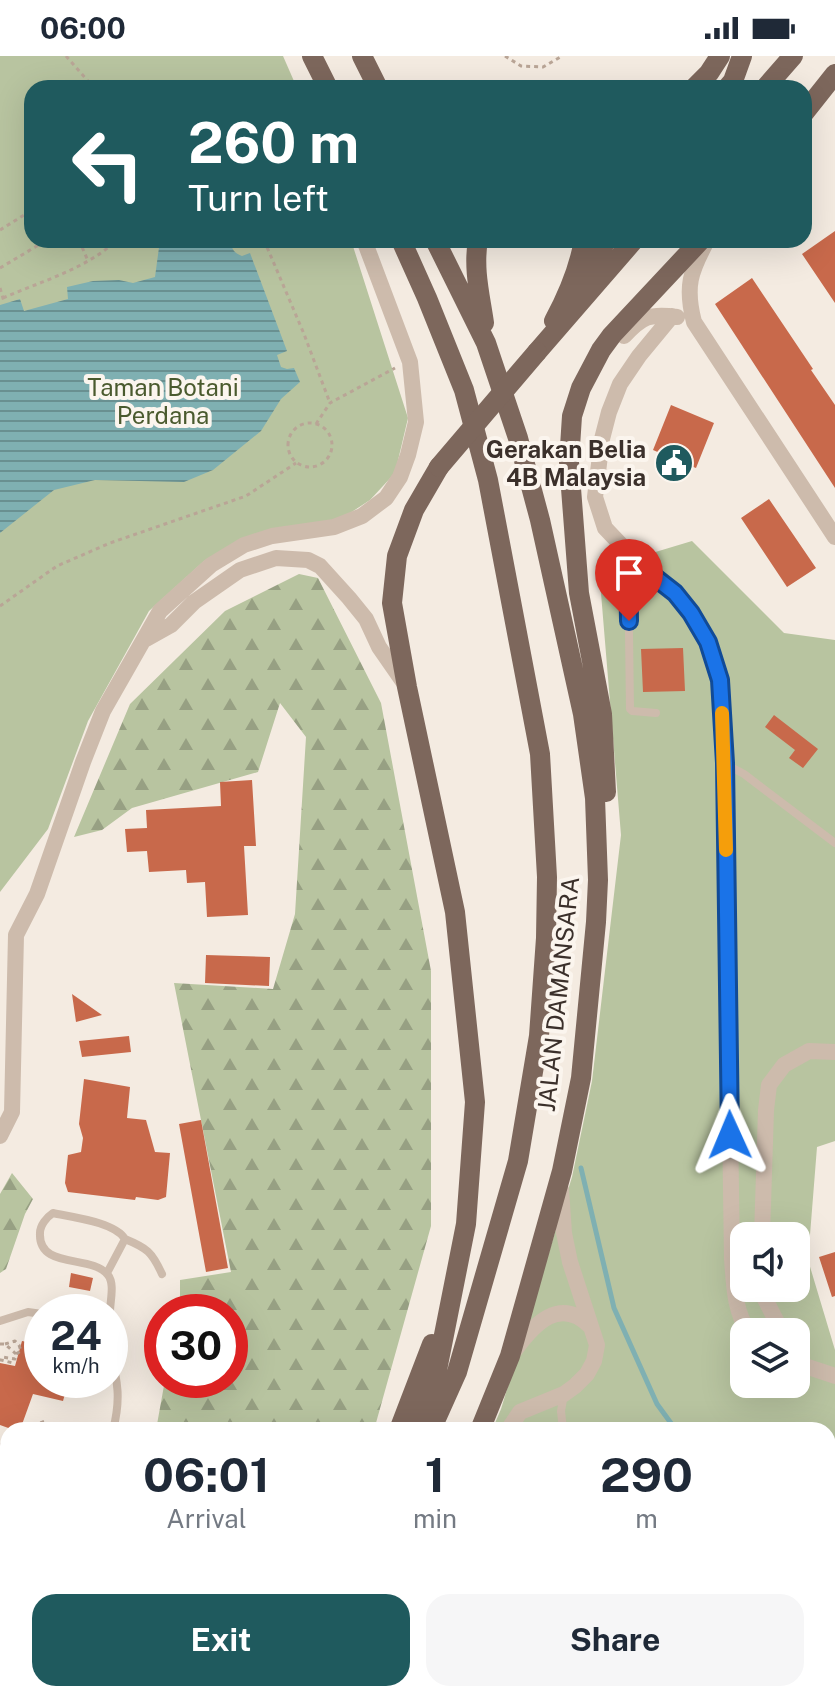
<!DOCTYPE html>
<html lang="en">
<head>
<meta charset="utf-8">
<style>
  body { margin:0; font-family:"Public Sans",sans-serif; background:#f6f6f7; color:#1f2937; height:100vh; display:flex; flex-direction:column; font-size:30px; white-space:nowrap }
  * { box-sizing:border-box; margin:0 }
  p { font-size:26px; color:#747a83 }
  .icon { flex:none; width:44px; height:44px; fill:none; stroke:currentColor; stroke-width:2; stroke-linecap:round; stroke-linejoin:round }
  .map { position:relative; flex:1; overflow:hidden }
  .drawer { position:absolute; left:0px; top:1366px; width:836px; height:280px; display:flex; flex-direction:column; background:#fff; border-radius:24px 24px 0 0; box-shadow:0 8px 32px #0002 }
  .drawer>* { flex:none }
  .guide { position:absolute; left:24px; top:24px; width:788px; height:168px; border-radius:24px; box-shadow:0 8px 32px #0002; background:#1f5a5e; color:#fff; overflow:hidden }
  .tools { position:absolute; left:730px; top:1166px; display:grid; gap:16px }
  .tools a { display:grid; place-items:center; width:80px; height:80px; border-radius:16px; background:#fff; box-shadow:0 8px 32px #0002; font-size:40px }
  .speed { position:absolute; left:24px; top:1238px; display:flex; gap:16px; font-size:40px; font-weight:700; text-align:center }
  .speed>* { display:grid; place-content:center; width:104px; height:104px; border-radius:50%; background:#fff; box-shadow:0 8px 32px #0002; line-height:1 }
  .speed small { font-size:20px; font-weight:400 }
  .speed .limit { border:12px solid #d22; background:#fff; color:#111 }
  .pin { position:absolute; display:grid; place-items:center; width:68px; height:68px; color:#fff; margin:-82px -34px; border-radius:50% 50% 50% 0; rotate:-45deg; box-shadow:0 0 8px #0007 }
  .pin .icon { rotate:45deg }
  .me { position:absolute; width:88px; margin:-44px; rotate:359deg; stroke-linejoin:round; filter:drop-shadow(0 0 6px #0008) }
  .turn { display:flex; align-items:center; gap:28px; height:168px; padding:0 32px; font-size:36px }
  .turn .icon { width:104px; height:104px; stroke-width:2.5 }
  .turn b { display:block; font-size:56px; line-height:68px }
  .eta { display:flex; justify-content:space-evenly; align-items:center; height:136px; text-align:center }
  .eta b { font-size:48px; font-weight:700; line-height:56px }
  .cta { display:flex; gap:16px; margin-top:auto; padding:16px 32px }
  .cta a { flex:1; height:92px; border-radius:24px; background:#1f5a5e; color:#fff; font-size:32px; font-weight:700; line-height:92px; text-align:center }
  .cta a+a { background:#f6f6f7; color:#1f2937 }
  .status { display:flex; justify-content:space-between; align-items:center; height:56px; padding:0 40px; background:#fff; direction:ltr }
  .status svg { height:22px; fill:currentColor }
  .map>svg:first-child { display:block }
</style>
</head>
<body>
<div class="status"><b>06:00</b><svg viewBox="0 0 49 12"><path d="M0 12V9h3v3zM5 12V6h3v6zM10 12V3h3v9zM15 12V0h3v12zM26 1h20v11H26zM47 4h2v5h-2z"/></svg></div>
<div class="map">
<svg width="835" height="1646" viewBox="0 0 835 1646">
  <defs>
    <pattern id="forest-firs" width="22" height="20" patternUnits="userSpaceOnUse" patternTransform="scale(2)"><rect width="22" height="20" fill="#b8c4a0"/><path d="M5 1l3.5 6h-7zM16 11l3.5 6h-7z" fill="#97a083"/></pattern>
    <pattern id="water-rules" width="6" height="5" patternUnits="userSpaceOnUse" patternTransform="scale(2)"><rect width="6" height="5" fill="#7fb0b2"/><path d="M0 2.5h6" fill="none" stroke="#699091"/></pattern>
  </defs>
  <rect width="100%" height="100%" fill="#f4ebe1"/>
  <path fill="url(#forest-firs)" d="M299 518 318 522 381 647 431 915V1170L374 1374H156L165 1324H230V1256H180V1224L231 1216 174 927 273 933 295 858 306 681 280 647 258 716 132 752 102 774 74 781 130 648 225 555Z
    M12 1117 33 1143 25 1158 6 1213 0 1217V1138Z
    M0 1449 8 1452V1638H271L267 1646H0Z"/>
  <path fill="#b8c4a0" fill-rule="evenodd" d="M0 0H283L297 32H32V184H351L408 362 395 417 370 444 344 461 204 505 149 555 88 665 48 773 0 836Z
    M692 485 784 577 835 584V1085L817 1091 808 1204 835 1294V1646H388L391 1638H828V1374H492L501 1353 572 1121 592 1025 621 779 599 513ZM744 1180H796V1232H744ZM744 1276H796V1328H744Z"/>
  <path fill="url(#water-rules)" d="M160 184H231C231 193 234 197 242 200L250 197 287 295 277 299 281 311 287 313 294 312 300 326 281 343 261 375 213 414 184 426 95 424 54 434 0 477V249L20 243 24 255 68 243 67 231 93 225 119 224 133 227 155 221Z"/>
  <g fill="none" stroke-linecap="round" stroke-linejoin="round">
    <path stroke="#7fb0b2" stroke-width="5" d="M581 1112 614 1252 657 1348 676 1374
      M828 1546 835 1551"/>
  </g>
  <path fill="#c8694b" d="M835 175V247L802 198Z
    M752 222 813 313 811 314 835 349V432L715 248Z
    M671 349 714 367 696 412 680 406 677 413 666 408 669 401 653 394Z
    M769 443 816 512 787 531 741 462Z
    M683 592 685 635 643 636 641 593Z
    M774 659 818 693 803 712 789 702 795 694 765 671Z
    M252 724 256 790H244L248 859 207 861 205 826 187 827 186 814 149 816 147 795 127 796 125 773 147 772 146 754 221 750 220 726Z
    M206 899 270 901 269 930 205 927Z
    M72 938 102 959 76 966Z
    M129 980 131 996 82 1001 79 985Z
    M84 1023 130 1031 127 1062 146 1064 155 1096 170 1097 166 1141 158 1144 136 1141 135 1144 68 1136 65 1127 68 1099 81 1096 83 1082 79 1068Z
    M201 1064 228 1212 206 1216 179 1068Z
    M835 1196V1240L832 1241 819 1201Z
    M71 1217 93 1222 90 1235 69 1231Z
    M22 1285 42 1289V1324H58L57 1328 67 1331 63 1345 33 1338 20 1374H14L0 1369V1307L15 1310Z"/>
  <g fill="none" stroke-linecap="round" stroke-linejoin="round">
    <path stroke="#b9a596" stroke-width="3" stroke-dasharray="4 4" stroke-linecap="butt" d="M66 0 94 32
      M505 0 521 10 543 11 562 0
      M0 174 32 154
      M79 184 88 205
      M264 184 304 278 330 347
      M0 212 47 184
      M0 232 3 242 0 243
      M3 242C42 225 86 213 117 184
      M288 389a22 22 0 1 1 44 0a22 22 0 1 1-44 0Z
      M316 368 330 347 395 312
      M0 550 57 510 110 487 246 440 296 407
      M0 1288H5L16 1298 15 1303 2 1301 1 1304 13 1307 12 1309
      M5 1288 15 1285 19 1289 21 1295 16 1298
      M37 1374 40 1367 45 1365 53 1374
      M828 1464 835 1474
      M828 1529 833 1528 835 1524
      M828 1555 833 1560 831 1573 828 1577"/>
    <path stroke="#cdbbac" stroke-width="8" d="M628 501 630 653 632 655 656 657
      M725 708 744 718 835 787
      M125 1183C147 1192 152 1196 162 1218
      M107 1217 125 1183C115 1166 71 1161 53 1157 47 1161 40 1169 40 1177 38 1214 92 1198 108 1219 115 1228 110 1245 110 1256
      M0 1265 28 1256 42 1258
      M110 1295C118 1326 121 1343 113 1374
      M563 1374 561 1355 564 1338
      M0 1391 8 1397
      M0 1438 8 1442
      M0 1632 8 1621
      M68 1646V1638"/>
    <path stroke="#cdbbac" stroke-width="16" d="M707 185C690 216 685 231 694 266L835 481
      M672 260 639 300 620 328 609 356 602 383 595 441 605 472 643 512 675 537 691 557 708 586 720 624 725 707 732 1203C734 1227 734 1256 749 1276
      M624 280C642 261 649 257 677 261
      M146 583 171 569 194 546 240 514 276 502 308 504 320 510 349 542 366 563 379 591 404 627
      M0 1080 12 1056 16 879 37 838 83 706 103 655 160 555 211 509 244 489 272 480 334 471 362 460 386 442 400 421 408 399 416 366 410 306 364 184
      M762 1180 766 1054 769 1029 784 1009 809 995 835 996
      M763 1232 765 1243 782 1276
      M515 1294C534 1268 560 1240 590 1270
      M796 1307 835 1320
      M508 1374 520 1356 564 1338 575 1330 587 1318 594 1305 597 1289 570 1206 564 1177 561 1133
      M412 1646 414 1638"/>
    <path stroke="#7d675c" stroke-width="20" d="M312 0 328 32
      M362 0 378 32
      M694 32 709 17 720 0
      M727 32 733 25 742 0
      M765 32 793 0
      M804 57 835 18
      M401 184 427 242 464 334 488 424 540 698 547 821 546 882 539 980 518 1105 457 1316 431 1374
      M435 184 486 287 518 382 540 464 583 658 595 742 598 824 596 866 581 1022 562 1115 510 1300 480 1374
      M478 184C473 213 480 239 484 267
      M579 222 607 184
      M554 265C568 239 579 213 584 184
      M537 296 634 184
      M606 736 602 658 579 537 569 406 572 360 581 332 601 294 612 279 701 184
      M421 1372 438 1309 466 1168 475 1046 455 856 407 631 392 547 397 500 414 454 439 411
      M399 1374 432 1288
      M290 1646 293 1638
      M314 1646 317 1638
      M368 1646 371 1638"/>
    <path stroke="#7d675c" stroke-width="20" d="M439 411 537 296"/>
  </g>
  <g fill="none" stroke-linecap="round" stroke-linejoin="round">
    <defs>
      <path id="route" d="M629 565 628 496 643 512 675 537 691 557 708 586 720 624 725 707 730 1079"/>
    </defs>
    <use href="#route" stroke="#114b97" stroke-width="20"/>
    <use href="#route" stroke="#1a73e8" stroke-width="14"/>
    <path stroke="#f59e0b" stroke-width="14" d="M722 657 726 794"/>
  </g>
  <defs>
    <symbol id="civic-disc" viewBox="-11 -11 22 22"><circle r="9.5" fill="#1f5a5e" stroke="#fbf5ee"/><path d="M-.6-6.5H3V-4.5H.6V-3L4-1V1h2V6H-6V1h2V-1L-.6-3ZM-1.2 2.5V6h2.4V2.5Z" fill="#fff"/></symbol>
  </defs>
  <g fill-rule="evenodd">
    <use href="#civic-disc" x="652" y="385" width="44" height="44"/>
  </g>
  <g text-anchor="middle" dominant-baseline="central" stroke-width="8" stroke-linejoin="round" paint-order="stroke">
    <g font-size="24" fill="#4a5a2e" stroke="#fbf5ee">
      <text x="163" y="331">Taman Botani<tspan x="163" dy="28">Perdana</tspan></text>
    </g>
    <g font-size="24" font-weight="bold" fill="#3b302b" stroke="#fbf5ee" text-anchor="end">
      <text x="646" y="393">Gerakan Belia<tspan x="646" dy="28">4B Malaysia</tspan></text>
    </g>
    <g font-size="24" fill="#3b302b" stroke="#fbf5ee">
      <text transform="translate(558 938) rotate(-84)">JALAN DAMANSARA</text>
    </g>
  </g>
</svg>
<div class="tools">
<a><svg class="icon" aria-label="sound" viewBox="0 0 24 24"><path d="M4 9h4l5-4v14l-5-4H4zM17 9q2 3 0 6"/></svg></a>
<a><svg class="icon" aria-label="layers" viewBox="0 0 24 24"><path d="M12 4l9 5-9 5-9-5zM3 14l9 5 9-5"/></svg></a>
</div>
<div class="speed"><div>24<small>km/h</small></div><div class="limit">30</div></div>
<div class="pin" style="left:629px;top:565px;background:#d93025"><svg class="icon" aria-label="arrive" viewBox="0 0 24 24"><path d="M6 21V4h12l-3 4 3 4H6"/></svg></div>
<svg class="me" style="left:730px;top:1079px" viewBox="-20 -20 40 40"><path d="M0-17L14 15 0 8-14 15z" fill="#1a73e8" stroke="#fff" stroke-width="4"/></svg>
<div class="guide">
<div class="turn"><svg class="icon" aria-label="left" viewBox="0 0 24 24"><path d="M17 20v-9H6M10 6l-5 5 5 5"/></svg><div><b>260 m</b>Turn left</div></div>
</div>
<section class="drawer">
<div class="eta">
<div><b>06:01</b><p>Arrival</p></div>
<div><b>1</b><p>min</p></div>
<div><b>290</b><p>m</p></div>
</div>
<div class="cta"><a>Exit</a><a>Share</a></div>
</section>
</div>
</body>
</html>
